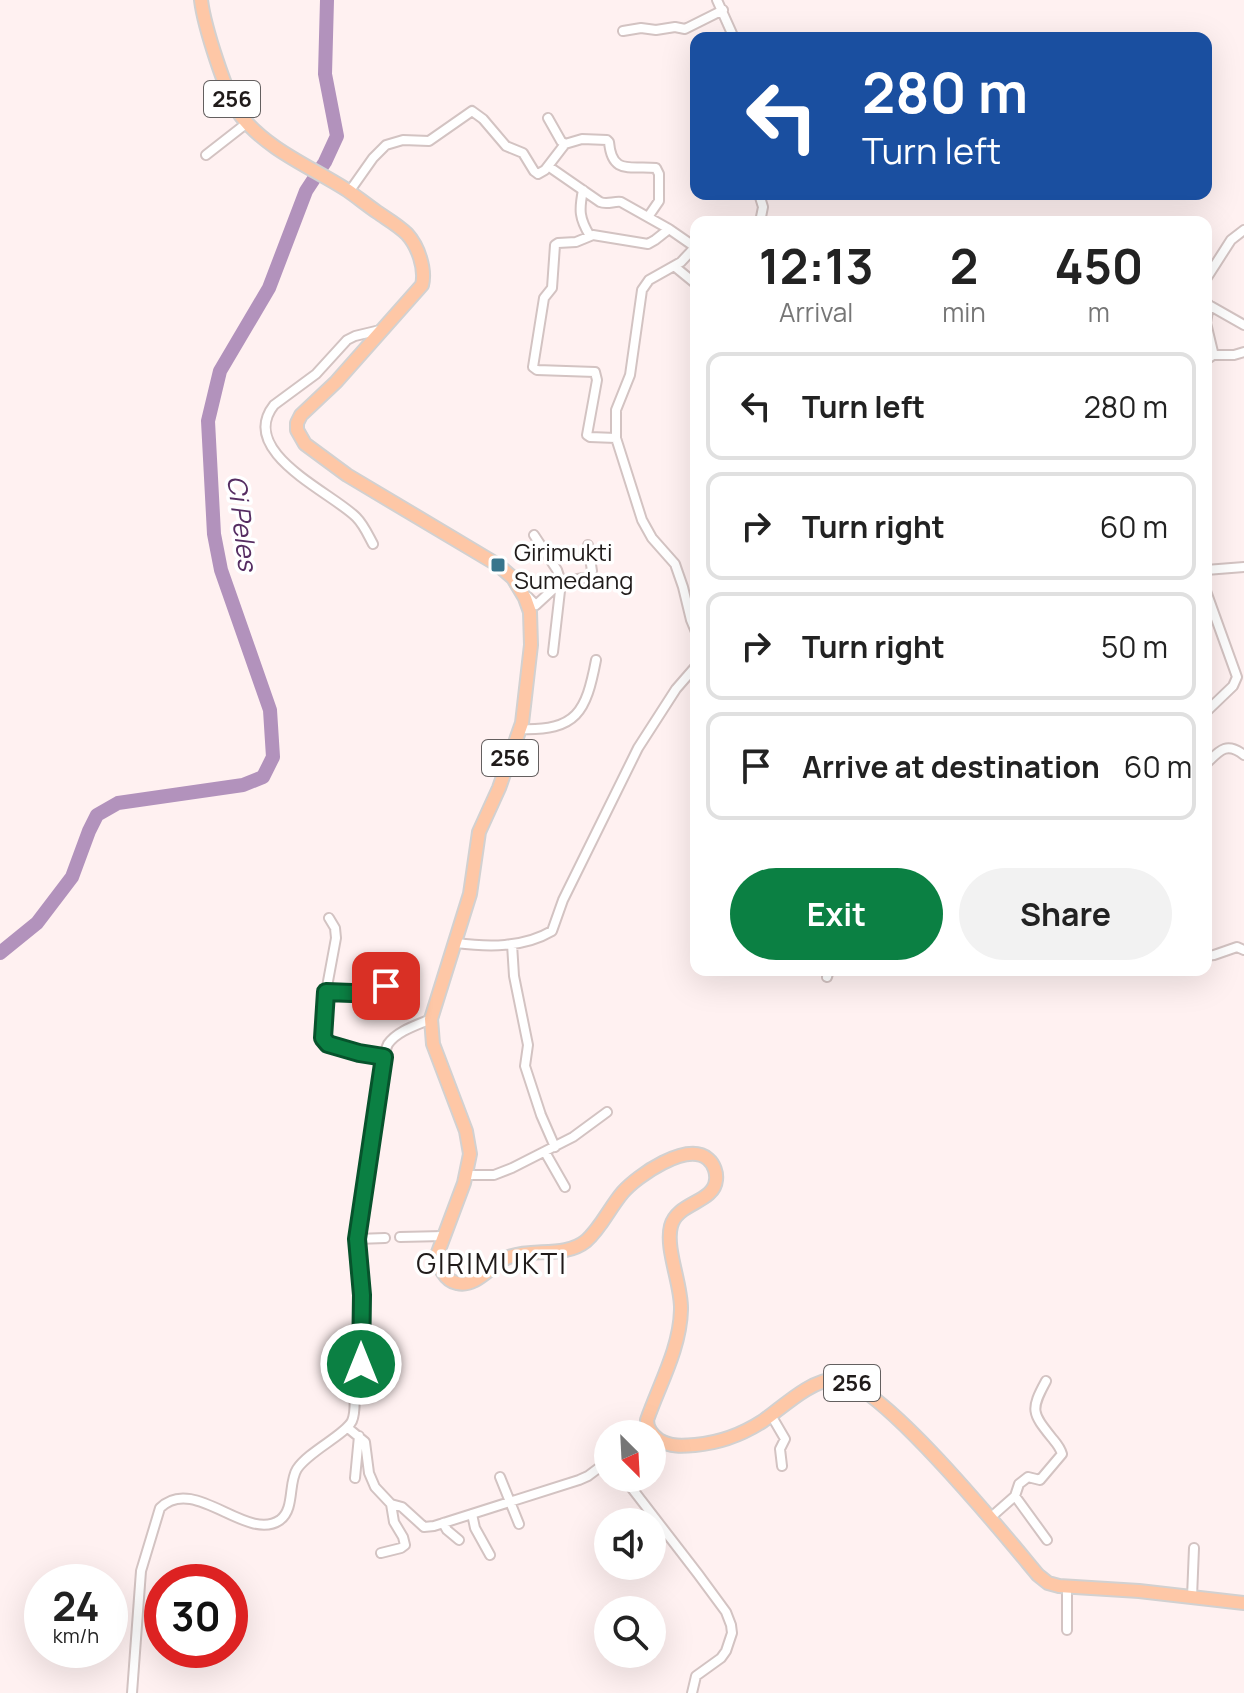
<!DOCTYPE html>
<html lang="en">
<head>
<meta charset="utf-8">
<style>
  body { margin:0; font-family:Manrope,sans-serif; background:#f2f2f2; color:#222; height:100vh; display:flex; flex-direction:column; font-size:30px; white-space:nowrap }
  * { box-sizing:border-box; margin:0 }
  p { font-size:26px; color:#767676 }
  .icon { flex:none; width:44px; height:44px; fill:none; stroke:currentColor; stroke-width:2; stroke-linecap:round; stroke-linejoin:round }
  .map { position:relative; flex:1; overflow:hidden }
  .details { position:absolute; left:690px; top:216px; width:522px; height:760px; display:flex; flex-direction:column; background:#fff; border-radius:16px; box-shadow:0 8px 32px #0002 }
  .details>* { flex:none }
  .hud { position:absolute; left:690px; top:32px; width:522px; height:168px; border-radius:16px; box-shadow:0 8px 32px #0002; background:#1a4fa0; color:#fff; overflow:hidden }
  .needle { width:52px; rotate:156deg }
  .tools { position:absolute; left:594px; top:1420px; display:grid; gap:16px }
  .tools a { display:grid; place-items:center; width:72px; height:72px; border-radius:50%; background:#fff; box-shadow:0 8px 32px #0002; font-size:40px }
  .speed { position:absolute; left:24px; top:1564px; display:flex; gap:16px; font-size:40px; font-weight:700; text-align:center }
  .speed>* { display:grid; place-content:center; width:104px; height:104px; border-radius:50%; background:#fff; box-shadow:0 8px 32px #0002; line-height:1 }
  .speed small { font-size:20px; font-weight:400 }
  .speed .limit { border:12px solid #d22; background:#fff; color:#111 }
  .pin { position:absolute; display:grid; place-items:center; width:68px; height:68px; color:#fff; margin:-34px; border-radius:16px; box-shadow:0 4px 12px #0006 }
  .me { position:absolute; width:88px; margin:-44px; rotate:0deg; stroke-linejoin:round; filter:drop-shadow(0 0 6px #0008) }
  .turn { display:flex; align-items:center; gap:28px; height:168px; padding:0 40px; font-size:36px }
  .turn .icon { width:104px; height:104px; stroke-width:2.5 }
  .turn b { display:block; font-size:56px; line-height:68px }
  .eta { display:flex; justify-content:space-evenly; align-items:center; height:136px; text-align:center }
  .eta b { font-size:48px; font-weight:700; line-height:56px }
  .primary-button { display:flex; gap:16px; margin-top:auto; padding:16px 40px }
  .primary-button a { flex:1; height:92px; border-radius:48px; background:#0b8043; color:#fff; font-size:32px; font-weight:700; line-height:92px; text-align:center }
  .primary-button a+a { background:#f2f2f2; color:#222 }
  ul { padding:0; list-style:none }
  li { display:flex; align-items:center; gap:24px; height:108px; margin:0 16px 12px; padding:0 24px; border:4px solid #e0e0e0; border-radius:16px }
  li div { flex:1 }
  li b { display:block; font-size:30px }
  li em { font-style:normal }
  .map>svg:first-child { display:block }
</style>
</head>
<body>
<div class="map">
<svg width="1244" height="1693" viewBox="0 0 1244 1693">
  <rect width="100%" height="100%" fill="#fff1f1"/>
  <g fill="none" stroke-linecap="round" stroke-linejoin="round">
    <path stroke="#b292bc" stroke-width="14" d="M0 953 37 923 72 877 89 831 97 815 118 803 243 785 263 777 273 757 270 710 221 570 214 534 208 421 220 371 269 288 306 191 325 162 337 136 325 74 327 0"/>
    <defs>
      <path id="street" d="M717 0 734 38
        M623 31 641 28 656 30 675 27 685 29 723 10
        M548 118 561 141 565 144 582 139 607 140 609 142C612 176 631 165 656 168L659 174V201L648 217
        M206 155 247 123
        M548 166 600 202C607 205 614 201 621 202L669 229 695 247
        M583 190C579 210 579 218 590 236
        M349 192 373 158 386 145 403 140 429 141 472 111 483 119 506 146 523 153 534 171 538 174 545 170 565 144
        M759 194 763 207 760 222
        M696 246 681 262 649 280 642 290 630 375 616 410V438L642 520 652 538 675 564 683 587 691 620 696 632
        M674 266 696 284
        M1206 279 1231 240 1244 230
        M1207 304 1244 325
        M1213 355H1234L1244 352
        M1206 360 1213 355V352L1206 323 1209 305
        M616 438 590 437 587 435 597 380 595 372 537 370 533 367 544 298 552 288 555 245 558 243 576 242 593 235 648 244 655 240 669 229
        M534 535 557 570 561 582 553 652
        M373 544C368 535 364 525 356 517 331 492 237 452 274 405L316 374 347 340 355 336 380 330
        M1206 570 1244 567
        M1206 591 1237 677 1233 686 1208 710
        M528 597 536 605 561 582 589 577 592 571 588 545
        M520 729C577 731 586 712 596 660
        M1206 764C1219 751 1226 741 1244 755
        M329 918 335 928 336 938 326 992 323 1039C338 1052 365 1055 384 1057
        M456 943C488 947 523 948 552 931L563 900 638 748 676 689 696 666
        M512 944 514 976 528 1045 525 1066 541 1115 555 1147
        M1206 956 1214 955 1237 947 1244 950
        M827 977 829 970
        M326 992 378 994 390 982
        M545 1152 565 1187
        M466 1175H494L512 1168 573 1137 607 1112
        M400 1237 444 1236
        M357 1239 385 1238
        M771 1415 785 1439 780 1449 782 1466
        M348 1428 365 1442 369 1473 375 1487 391 1504 402 1507 424 1527 434 1526 579 1480 588 1476 608 1461
        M500 1477 519 1524
        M355 1478 359 1436
        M624 1478 698 1574 726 1612 731 1625 732 1633 726 1651 721 1658 696 1676 692 1693
        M1015 1496 1047 1540
        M472 1514 475 1528 490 1555
        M990 1518 1015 1496 1019 1484 1028 1477 1040 1480 1062 1454C1060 1447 1057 1444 1052 1438 1032 1413 1030 1410 1046 1381
        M443 1523 447 1530 459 1540
        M381 1553 401 1548 405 1545 403 1537 394 1522 391 1504
        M1067 1586V1630
        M1192 1597 1194 1548
        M132 1693 141 1571 160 1508C194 1474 247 1543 280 1520 295 1509 288 1483 297 1469 309 1451 345 1435 352 1421 356 1412 354 1401 355 1391 357 1383 360 1375 361 1367 364 1345 363 1317 362 1294 361 1276 356 1258 357 1240 358 1219 363 1199 366 1179 372 1141 377 1103 383 1064 384 1058 385 1050 388 1044 397 1031 417 1025 431 1019"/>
      <path id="primary" d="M201 0C204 25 226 96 241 116 268 150 311 167 347 190 357 197 367 205 377 212 387 219 398 225 407 234 418 246 426 269 422 285L336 382 301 415 297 423V430L305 444 347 475 498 565 513 578 525 598 530 612 531 645 522 723 499 788 479 832 470 894 431 1019 433 1044 466 1131 470 1154 464 1183 437 1255C438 1266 445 1281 457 1283 477 1288 492 1263 509 1257 533 1248 565 1258 586 1241 601 1228 610 1207 623 1192 637 1176 687 1141 708 1159 714 1164 717 1173 716 1180 714 1203 677 1202 671 1226 665 1249 682 1285 681 1310 680 1349 659 1385 647 1420 647 1429 652 1435 659 1440 670 1447 683 1446 695 1445 718 1443 743 1434 763 1421 783 1407 810 1380 836 1379 879 1379 1007 1538 1038 1575L1048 1583 1059 1586 1139 1591 1244 1603"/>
    </defs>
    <use href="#street" stroke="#d3c3c2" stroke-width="12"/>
    <use href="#primary" stroke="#d2d1d1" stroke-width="16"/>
    <use href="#street" stroke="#fff" stroke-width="8"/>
    <use href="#primary" stroke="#fec7a6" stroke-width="12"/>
  </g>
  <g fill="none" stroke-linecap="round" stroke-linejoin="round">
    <defs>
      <path id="route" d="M361 1364 362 1295 357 1239 384 1057 359 1053 328 1044 323 1038 326 992 378 994 386 986"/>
    </defs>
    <use href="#route" stroke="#07532c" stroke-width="20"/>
    <use href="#route" stroke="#0b8043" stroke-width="14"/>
  </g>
  <rect fill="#38758c" stroke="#fff" stroke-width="3" x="490" y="557" width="16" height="16" rx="4"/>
  <g text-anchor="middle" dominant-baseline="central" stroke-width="7" stroke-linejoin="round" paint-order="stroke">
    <g fill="#fff" stroke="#635f5f" stroke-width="2">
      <rect x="204" y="81" width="56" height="36" rx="6"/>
      <rect x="482" y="740" width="56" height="36" rx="6"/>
      <rect x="824" y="1365" width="56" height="36" rx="6"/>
    </g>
    <g font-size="22" font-weight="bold" fill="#201b1a">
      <text x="232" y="99">256</text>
      <text x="510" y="758">256</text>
      <text x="852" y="1383">256</text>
    </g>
    <g font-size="24" fill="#201b1a" stroke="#fff" text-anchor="start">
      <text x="514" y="551">Girimukti<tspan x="514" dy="28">Sumedang</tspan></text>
    </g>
    <g font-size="26" font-style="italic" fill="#562d62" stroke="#fff">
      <text transform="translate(243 523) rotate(83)">Ci Peles</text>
    </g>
    <g font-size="28" letter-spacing="2" fill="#201b1a" stroke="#fff">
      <text x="492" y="1263">GIRIMUKTI</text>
    </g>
  </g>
</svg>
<div class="tools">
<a><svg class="needle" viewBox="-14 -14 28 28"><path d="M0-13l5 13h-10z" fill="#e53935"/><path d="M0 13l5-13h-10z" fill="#767676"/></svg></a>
<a><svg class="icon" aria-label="sound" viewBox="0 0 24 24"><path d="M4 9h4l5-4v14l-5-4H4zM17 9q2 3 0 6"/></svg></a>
<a><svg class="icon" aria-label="search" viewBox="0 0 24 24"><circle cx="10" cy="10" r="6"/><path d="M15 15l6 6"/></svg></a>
</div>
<div class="speed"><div>24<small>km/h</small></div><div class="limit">30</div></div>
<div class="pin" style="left:386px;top:986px;background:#d93025"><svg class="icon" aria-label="arrive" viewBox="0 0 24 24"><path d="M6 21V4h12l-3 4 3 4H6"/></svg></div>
<svg class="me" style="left:361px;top:1364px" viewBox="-20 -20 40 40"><circle r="17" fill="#0b8043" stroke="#fff" stroke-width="3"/><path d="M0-11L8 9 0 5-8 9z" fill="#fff"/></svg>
<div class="hud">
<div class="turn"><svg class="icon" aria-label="left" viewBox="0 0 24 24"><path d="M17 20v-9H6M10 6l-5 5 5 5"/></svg><div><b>280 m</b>Turn left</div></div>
</div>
<section class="details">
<div class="eta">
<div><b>12:13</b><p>Arrival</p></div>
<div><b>2</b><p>min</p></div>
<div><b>450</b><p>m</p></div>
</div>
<ul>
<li><svg class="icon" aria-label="left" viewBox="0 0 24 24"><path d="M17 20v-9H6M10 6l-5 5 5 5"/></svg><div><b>Turn left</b></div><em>280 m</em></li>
<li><svg class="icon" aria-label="right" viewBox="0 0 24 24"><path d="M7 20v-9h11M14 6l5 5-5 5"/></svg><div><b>Turn right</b></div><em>60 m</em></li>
<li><svg class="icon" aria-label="right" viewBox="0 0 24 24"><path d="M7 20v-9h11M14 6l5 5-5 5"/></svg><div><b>Turn right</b></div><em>50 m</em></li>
<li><svg class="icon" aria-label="arrive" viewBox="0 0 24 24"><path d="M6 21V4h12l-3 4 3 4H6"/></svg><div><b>Arrive at destination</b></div><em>60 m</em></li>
</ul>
<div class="primary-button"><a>Exit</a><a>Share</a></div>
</section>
</div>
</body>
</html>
